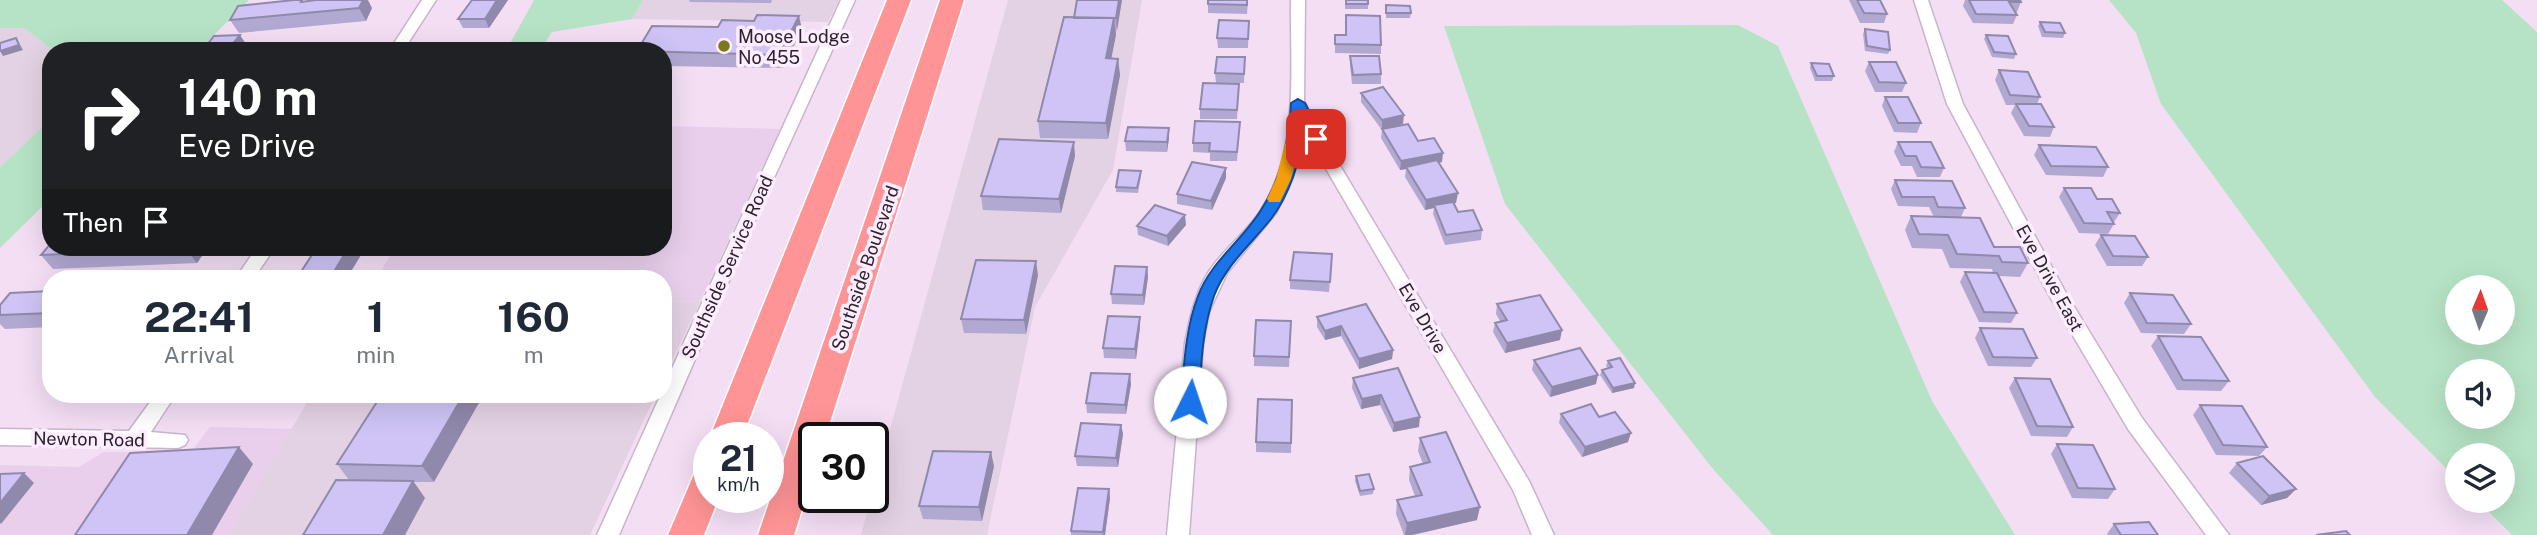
<!DOCTYPE html>
<html lang="en">
<head>
<meta charset="utf-8">
<style>
  body { margin:0; font-family:"Public Sans",sans-serif; background:#f2f2f3; color:#1f2937; height:100vh; display:flex; flex-direction:column; font-size:26px; white-space:nowrap }
  * { box-sizing:border-box; margin:0 }
  p { font-size:23px; color:#747a83 }
  .icon { flex:none; width:38px; height:38px; fill:none; stroke:currentColor; stroke-width:2; stroke-linecap:round; stroke-linejoin:round }
  .map { position:relative; flex:1; overflow:hidden }
  .drawer { position:absolute; left:42px; top:270px; width:630px; height:133px; display:flex; flex-direction:column; background:#fff; border-radius:28px; box-shadow:0 7px 28px #0002 }
  .drawer>* { flex:none }
  .top-card { position:absolute; left:42px; top:42px; width:630px; height:214px; border-radius:28px; box-shadow:0 7px 28px #0002; background:#202124; color:#fff; overflow:hidden }
  .needle { width:46px; rotate:2deg }
  .tools { position:absolute; left:2445px; top:275px; display:grid; gap:14px }
  .tools a { display:grid; place-items:center; width:70px; height:70px; border-radius:50%; background:#fff; box-shadow:0 7px 28px #0002; font-size:35px }
  .speed { position:absolute; left:693px; top:422px; display:flex; gap:14px; font-size:35px; font-weight:700; text-align:center }
  .speed>* { display:grid; place-content:center; width:91px; height:91px; border-radius:50%; background:#fff; box-shadow:0 7px 28px #0002; line-height:1 }
  .speed small { font-size:18px; font-weight:400 }
  .speed .limit { border:4px solid #111; border-radius:10px; background:#fff; color:#111 }
  .pin { position:absolute; display:grid; place-items:center; width:60px; height:60px; color:#fff; margin:-30px; border-radius:14px; box-shadow:0 4px 10px #0006 }
  .me { position:absolute; width:77px; margin:-38px; rotate:4deg; stroke-linejoin:round; filter:drop-shadow(0 0 5px #0008) }
  .turn { display:flex; align-items:center; gap:24px; height:147px; padding:0 21px; font-size:32px }
  .turn .icon { width:91px; height:91px; stroke-width:2.5 }
  .turn b { display:block; font-size:49px; line-height:60px }
  .then { display:flex; align-items:center; height:66px; padding:0 21px; background:#0003; gap:14px; font-size:26px }
  .eta { display:flex; justify-content:space-evenly; align-items:center; height:119px; text-align:center }
  .eta b { font-size:42px; font-weight:700; line-height:49px }
  .map>svg:first-child { display:block }
</style>
</head>
<body>
<div class="map">
<svg width="2537" height="535" viewBox="0 0 2537 535">
  <rect width="100%" height="100%" fill="#f3def4"/>
  <path fill="#e3d2e3" d="M643 0H839L828 22 632 19Z
    M1008 0H1142L1113 170 1035 307 987 535H861Z
    M0 28H24L54 51H51V119L0 167Z
    M663 301 700 302 663 379Z
    M312 394H656L590 535H229Z"/>
  <path fill="#e9cfeb" d="M663 126 780 129 700 302 663 301V278H377L395 247H663Z
    M210 427 292 429 229 535H0V465L79 467 104 452 190 453Z"/>
  <path fill="#b6e3c5" fill-rule="evenodd" d="M0 0H249L198 51H54L24 28H0Z
    M534 0H643L632 19 552 32 540 51H506Z
    M2109 0H2502L2537 32V535H2512L2478 501 2502 500V455H2457V479L2375 397 2161 104 2136 33ZM2502 287V332H2457V287ZM2502 371V416H2457V371Z
    M1738 25 1778 46 1932 401 2015 535H1773L1713 469 1505 204 1444 26Z
    M51 119V198L0 248V167Z"/>
  <g fill="none" stroke-linecap="round" stroke-linejoin="round">
    <defs>
      <path id="minor" d="M422 0H436L403 51H389Z
        M841 0H855L763 202 619 535H597L661 394H663V388Z
        M1291 0H1305L1304 101 1324 139 1529 481 1554 535H1532L1513 490 1304 131 1292 179 1276 213 1227 273 1209 312 1203 343 1189 535H1167L1185 343C1190 316 1197 285 1215 263 1229 245 1249 229 1261 210 1300 150 1290 69 1291 0Z
        M1914 0H1928L1963 104 2067 295 2142 418 2229 535H2206L2128 429 2049 295 1947 104Z
        M257 247H275L254 278H236Z
        M156 394H176L151 432 185 435 188 440 185 445 178 448 0 445V429L129 431Z"/>
      <path id="trunk" d="M887 0H911L742 438 709 439Z
        M940 0H964L825 438H814V472L794 535H758Z
        M709 463V497H719L704 535H668L697 467Z"/>
    </defs>
    <use href="#minor" stroke="#c9b5ca" stroke-width="3"/>
    <use href="#trunk" stroke="#fff" stroke-width="3"/>
    <use href="#minor" fill="#fff" fill-rule="evenodd"/>
    <use href="#trunk" fill="#ff9496" fill-rule="evenodd"/>
  </g>
  <path fill="#b2a9d3" d="M508 0 489 28H463L458 19Z
    M689 0H772L771 3 690 2Z
    M1122 0 1111 59H1118L1120 75 1108 139 1040 138 1038 121 1074 18Z
    M1208 0H1248L1247 14 1208 13Z
    M1345 0H1368V9H1345Z
    M1849 0H1880L1887 14 1884 23H1860Z
    M1965 0H2020L2021 2 2017 12H2015L2017 15 2013 24 1973 23 1963 6Z
    M303 1 372 8 366 21 239 33 230 20Z
    M1386 5 1411 13 1410 18H1386Z
    M1346 15 1381 45V54L1335 53V35H1345Z
    M754 21 802 29 783 68 663 66V51L718 27Z
    M1249 21 1248 48H1218L1217 38Z
    M2040 22 2065 33 2063 38 2042 37 2038 26Z
    M1865 29 1890 50 1888 54 1865 51 1863 34Z
    M1986 35 2016 54 2014 59 1992 57 1984 39Z
    M1350 56 1381 74V84H1352L1350 65Z
    M1245 57 1244 83H1216L1215 73Z
    M1869 62 1906 83 1902 92H1875L1865 71Z
    M1811 63 1834 76 1832 81H1815L1810 68Z
    M1999 70 2040 97 2037 104 2054 127 2050 137 2024 136 2011 113 2015 105H2006L1995 80Z
    M1239 84 1237 119H1200V109Z
    M1361 93 1403 124 1394 127 1418 141 1442 162 1438 163 1456 203H1454L1458 212 1482 230 1481 240 1445 245 1433 214 1434 208 1425 210 1405 177 1406 169 1400 170 1381 138 1382 130 1361 102Z
    M1885 97 1921 123 1917 133 1894 132 1882 106Z
    M1240 122 1237 161H1210V153L1193 152V143Z
    M1169 128V138L1167 152 1126 151 1125 141Z
    M1898 142 1944 168 1940 177H1917L1912 166H1901L1894 152Z
    M2039 145 2108 167 2103 177 2046 175 2034 155Z
    M1075 156 1061 213 983 210 981 196Z
    M1226 168V178L1212 210 1177 204V194Z
    M1141 171V176L1138 193 1116 192V187Z
    M1895 180 1965 208 1961 217 1994 247 2028 263 2020 277 1999 276 2017 313 2011 323 1979 322 1960 282 1965 272 1993 273 1992 269 1950 268 1942 249 1912 248 1905 230 1911 216 1934 217 1929 207 1898 206 1891 189Z
    M2064 188 2120 213 2114 222H2113L2114 224 2108 234 2079 233 2059 197Z
    M1186 225 1168 246 1138 235 1137 226Z
    M2101 235 2148 257 2142 266H2107L2095 245Z
    M51 247H208L197 263 53 269 41 255Z
    M1332 254 1329 292 1290 289V280Z
    M1147 267 1148 277 1144 305 1112 304 1111 294Z
    M1038 275 1026 334 964 333 961 319Z
    M51 291V327L5 329 0 324V305Z
    M2130 293 2191 324 2184 334 2141 333 2124 303Z
    M1366 304 1393 350 1392 359 1359 369 1341 336 1325 340 1317 327V317Z
    M1497 304 1560 340 1505 353 1493 332 1495 323 1500 321 1496 314Z
    M1140 317V327L1136 359 1104 358 1103 348Z
    M1291 321 1289 367 1254 366V356Z
    M1980 328 2037 358 2031 367 1988 366 1975 338Z
    M2158 336 2229 381 2221 391 2177 390 2151 346Z
    M1534 360 1596 384 1550 397 1532 370Z
    M1608 361 1634 388 1612 393 1600 375 1602 370 1608 368 1606 366Z
    M1398 368 1419 427 1393 432 1380 405 1361 409 1352 388 1353 378Z
    M2015 378 2073 427 2067 437 2031 436 2009 388Z
    M1131 384 1126 414 1087 413 1086 403Z
    M382 394 434 482H414L425 498 349 480 337 464Z
    M1292 400 1291 453 1256 452V442Z
    M2200 405 2267 447 2259 456 2216 455 2193 415Z
    M1561 414 1599 417 1628 442 1582 457 1559 423Z
    M1121 425 1123 434 1118 467 1077 466 1075 456Z
    M1420 438 1477 520 1412 535H1404L1396 514 1397 500 1415 496 1409 480 1410 467 1423 464 1418 451Z
    M2057 444 2115 489 2108 499 2072 498 2051 454Z
    M2237 463 2296 489 2287 498 2261 505 2229 473Z
    M994 466 982 521 923 519 919 506Z
    M1356 476 1374 489 1373 494 1360 496 1355 481Z
    M1109 489 1110 498 1105 535H1071V531Z
    M2114 524 2158 535H2108L2107 534Z"/>
  <path fill="#9189ac" d="M363 0H368L372 8 366 21 359 8Z
    M497 0H508L489 28 485 19Z
    M1119 0H1122L1117 31 1116 18Z
    M799 16 802 29 783 68 779 55Z
    M1114 18 1116 35 1108 75 1106 58Z
    M240 35 246 44 241 51H227Z
    M16 38 23 50 3 56 0 51Z
    M1118 59 1120 75 1108 139 1106 123Z
    M1404 115 1403 124 1382 130V120Z
    M1169 128V138L1167 152V142Z
    M1074 142 1075 156 1061 213 1059 199Z
    M1443 153 1442 162 1407 169 1406 167V169L1400 170 1401 161Z
    M1226 168V178L1212 210 1211 201Z
    M1458 193 1456 203 1435 207 1434 205V208L1425 210 1426 200Z
    M1185 215 1186 225 1168 246 1167 236Z
    M188 247H208L197 263 186 249Z
    M349 247H366L347 278H330Z
    M1036 261 1038 275 1026 334 1024 320Z
    M1147 267 1148 277 1144 305 1143 295Z
    M1140 317V327L1136 359 1135 349Z
    M1341 326V336L1325 340V331Z
    M1562 330 1560 340 1505 353 1507 343Z
    M1393 350 1392 359 1359 369V359Z
    M1130 374 1131 384 1126 414 1125 405Z
    M1598 375 1596 384 1550 397 1552 387Z
    M1635 383 1634 388 1612 393 1613 388Z
    M464 394H484L434 482 422 466Z
    M1381 395 1380 405 1361 409 1362 399Z
    M1420 417 1419 427 1393 432 1394 423Z
    M1121 425 1123 434 1118 467 1116 458Z
    M1631 433 1628 442 1582 457 1585 447Z
    M239 447 253 464 212 535H187Z
    M991 452 994 466 982 521 979 507Z
    M24 473 34 483 1 524 0 523V503Z
    M413 481 425 498 405 535H383Z
    M1109 489 1110 498 1105 535H1103Z
    M2296 489 2287 498 2261 505 2269 496Z
    M1480 507 1477 520 1412 535H1405L1407 523Z"/>
  <path fill="#cfc4f5" stroke="#9189ac" stroke-width="2" d="M294 0H302L301 2 316 0H363L359 8 230 20 238 6Z
    M472 0H497L485 19H458Z
    M1077 0H1119L1116 18H1074Z
    M1208 0H1247V5L1208 4Z
    M1346 0H1368V4H1346Z
    M1857 0H1880L1887 14 1864 13Z
    M1969 0H2020L2021 2H2009L2017 15 1976 14Z
    M1386 5 1410 6 1411 13H1386Z
    M757 15 799 16 779 55 637 51 652 26 718 27 722 20 754 21Z
    M1346 15 1380 16 1381 45 1335 44V35H1346Z
    M1064 17 1114 18 1106 58 1118 59 1106 123 1038 121Z
    M1219 20 1249 21 1248 39 1217 38Z
    M2040 22 2060 23 2065 33 2045 32Z
    M1865 29 1888 32 1890 50 1867 46Z
    M240 35 227 51H202L214 36Z
    M1986 35 2008 36 2016 54 1994 52Z
    M16 38 19 45 0 51V43Z
    M1350 56H1379L1381 74 1353 75Z
    M1217 57H1245L1244 74 1215 73Z
    M1869 62H1896L1906 83 1879 82Z
    M1811 63 1829 64 1834 76H1817Z
    M1999 70 2028 72 2040 97 2010 95Z
    M1203 83 1239 84 1237 110 1200 109Z
    M1383 87 1404 115 1382 120 1361 93Z
    M1885 97H1908L1921 123H1898Z
    M2016 104H2041L2054 127 2029 126Z
    M1195 121 1240 122 1237 152 1209 151 1210 143H1193Z
    M1408 124 1418 141 1434 138 1443 153 1401 161 1382 129Z
    M1128 127 1169 128 1167 142 1125 141Z
    M999 139 1074 142 1059 199 981 196Z
    M1898 142H1931L1944 168 1921 167 1916 156H1905Z
    M2039 145 2096 147 2108 167 2051 166Z
    M1437 160 1458 193 1426 200 1406 167Z
    M1192 162 1226 168 1211 201 1177 194Z
    M1119 170 1141 171 1137 188 1116 187Z
    M1895 180 1952 181 1965 208 1938 207 1934 197H1902Z
    M2064 188H2091L2097 199H2112L2120 213 2107 212 2114 224 2084 223Z
    M1453 202 1458 212 1473 210 1482 230 1446 235 1434 205Z
    M1155 205 1185 215 1167 236 1137 226Z
    M1911 216 1980 218 1994 247H2020L2028 263 2002 262 1999 256 1957 254 1948 235 1919 234Z
    M2101 235 2135 236 2148 257 2113 256Z
    M51 243V247H188L186 249 41 255Z
    M317 247H349L330 278H297Z
    M1294 252 1332 254 1330 282 1290 280Z
    M976 260 1036 261 1024 320 961 319Z
    M1115 266 1147 267 1143 295 1111 294Z
    M1965 272 1997 273 2017 313 1984 312Z
    M51 291V313L0 315V305L10 293Z
    M2130 293 2173 295 2191 324 2147 323Z
    M1540 295 1562 330 1507 343 1495 323 1507 320 1497 304Z
    M1366 304 1393 350 1359 359 1341 326 1325 331 1317 317Z
    M1108 316 1140 317 1135 349 1103 348Z
    M1256 320 1291 321 1289 357 1254 356Z
    M1980 328 2023 329 2037 358 1993 357Z
    M2158 336 2201 337 2229 381 2183 380Z
    M1580 348 1598 375 1552 387 1534 360Z
    M1620 358 1635 383 1613 388 1602 370 1612 367 1608 361Z
    M1398 368 1420 417 1394 423 1381 395 1362 399 1353 378Z
    M1091 373 1130 374 1125 405 1086 403Z
    M2015 378 2050 379 2073 427 2037 426Z
    M382 394H464L422 466 337 464Z
    M1258 399 1292 400 1291 443 1256 442Z
    M1591 404 1599 417 1615 412 1631 433 1585 447 1561 414Z
    M2200 405 2242 406 2267 447 2223 445Z
    M1081 423 1121 425 1116 458 1075 456Z
    M1446 432 1480 507 1407 523 1397 500 1422 495 1410 467 1430 462 1420 438Z
    M2057 444 2093 445 2115 489 2078 488Z
    M239 447 187 535H75L130 453Z
    M933 451 991 452 979 507 919 506Z
    M2263 456 2296 489 2269 496 2237 463Z
    M24 473 0 503V474Z
    M1369 474 1374 489 1360 491 1356 476Z
    M336 480 413 481 383 535H303Z
    M1078 488 1109 489 1103 532 1071 531Z
    M2149 522 2158 535H2121L2114 524Z
    M2346 531 2350 535H2316Z"/>
  <path fill="#1a73e8" stroke="#114b97" stroke-width="2" d="M1298 99 1305 103 1323 139 1321 142H1311L1304 128C1302 157 1289 196 1271 219 1252 243 1225 266 1214 296 1202 330 1201 366 1199 402L1196 407H1184L1181 402C1184 366 1185 330 1198 296 1211 261 1242 241 1261 210 1282 178 1289 140 1291 103Z"/>
  <path fill="#f59e0b" d="M1296 125 1304 129 1291 179 1280 202H1269L1267 199 1276 179 1289 129Z"/>
  <circle fill="#7d771b" stroke="#feedfe" stroke-width="2.5" cx="724" cy="46" r="7"/>
  <g text-anchor="middle" dominant-baseline="central" stroke-width="7" stroke-linejoin="round" paint-order="stroke">
    <g font-size="18" fill="#2b232b" stroke="#feedfe" text-anchor="start">
      <text x="738" y="36">Moose Lodge<tspan x="738" dy="21">No 455</tspan></text>
    </g>
    <g font-size="18" fill="#2b232b" stroke="#feedfe">
      <text transform="translate(727 267) rotate(-66)">Southside Service Road</text>
      <text transform="translate(865 268) rotate(-71)">Southside Boulevard</text>
      <text transform="translate(2050 278) rotate(61)">Eve Drive East</text>
      <text transform="translate(1423 318) rotate(60)">Eve Drive</text>
      <text transform="translate(89 439) rotate(1)">Newton Road</text>
    </g>
  </g>
</svg>
<div class="tools">
<a><svg class="needle" viewBox="-14 -14 28 28"><path d="M0-13l5 13h-10z" fill="#e53935"/><path d="M0 13l5-13h-10z" fill="#747a83"/></svg></a>
<a><svg class="icon" aria-label="sound" viewBox="0 0 24 24"><path d="M4 9h4l5-4v14l-5-4H4zM17 9q2 3 0 6"/></svg></a>
<a><svg class="icon" aria-label="layers" viewBox="0 0 24 24"><path d="M12 4l9 5-9 5-9-5zM3 14l9 5 9-5"/></svg></a>
</div>
<div class="speed"><div>21<small>km/h</small></div><div class="limit">30</div></div>
<div class="pin" style="left:1316px;top:139px;background:#d93025"><svg class="icon" aria-label="arrive" viewBox="0 0 24 24"><path d="M6 21V4h12l-3 4 3 4H6"/></svg></div>
<svg class="me" style="left:1190px;top:402px" viewBox="-20 -20 40 40"><circle r="19" fill="#fff"/><path d="M0-13L10 11 0 6-10 11z" fill="#1a73e8"/></svg>
<div class="top-card">
<div class="turn"><svg class="icon" aria-label="right" viewBox="0 0 24 24"><path d="M7 20v-9h11M14 6l5 5-5 5"/></svg><div><b>140 m</b>Eve Drive</div></div>
<div class="then">Then<svg class="icon" aria-label="arrive" viewBox="0 0 24 24"><path d="M6 21V4h12l-3 4 3 4H6"/></svg></div>
</div>
<section class="drawer">
<div class="eta">
<div><b>22:41</b><p>Arrival</p></div>
<div><b>1</b><p>min</p></div>
<div><b>160</b><p>m</p></div>
</div>
</section>
</div>
</body>
</html>
